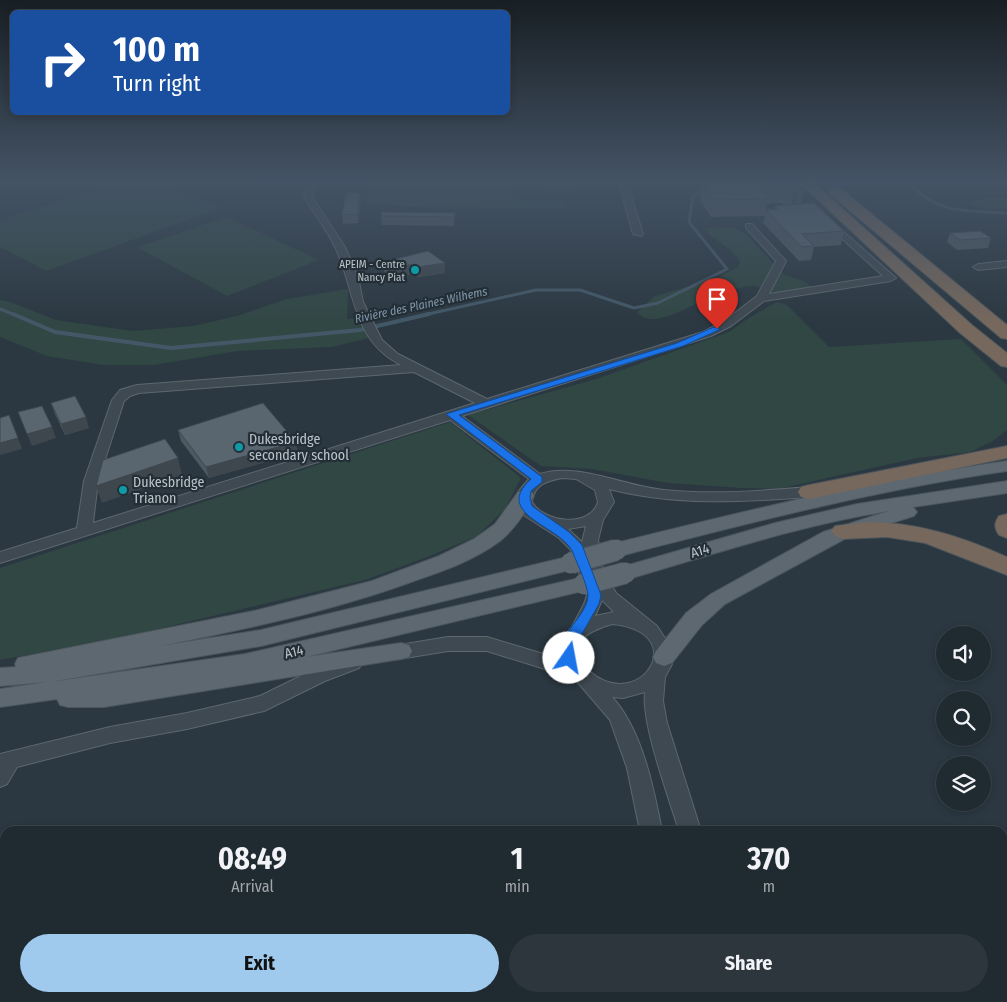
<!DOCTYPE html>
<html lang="en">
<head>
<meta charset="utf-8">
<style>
  body { margin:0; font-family:"Fira Sans Condensed",sans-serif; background:#2d363d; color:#f1f3f6; height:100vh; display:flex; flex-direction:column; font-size:19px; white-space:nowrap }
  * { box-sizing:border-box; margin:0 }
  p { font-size:16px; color:#a2a7ab }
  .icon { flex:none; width:28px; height:28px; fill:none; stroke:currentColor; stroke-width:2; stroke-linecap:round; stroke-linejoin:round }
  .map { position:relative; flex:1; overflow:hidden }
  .side { position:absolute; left:0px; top:826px; width:1008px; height:176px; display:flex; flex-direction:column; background:#202a31; border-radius:15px 15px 0 0; box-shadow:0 2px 8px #0003,0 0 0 1px #3d464d }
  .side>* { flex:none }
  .hud { position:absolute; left:10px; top:10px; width:500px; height:105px; border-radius:8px; box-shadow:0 2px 8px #0003,0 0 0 1px #3d464d; background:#1a4fa0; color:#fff; overflow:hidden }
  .tools { position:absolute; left:936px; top:626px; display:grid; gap:10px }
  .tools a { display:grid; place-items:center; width:55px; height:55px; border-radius:50%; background:#202a31; box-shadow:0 2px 8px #0003,0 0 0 1px #3d464d; font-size:25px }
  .pin { position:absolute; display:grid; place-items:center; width:42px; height:42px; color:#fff; margin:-51px -21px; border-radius:50% 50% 50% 0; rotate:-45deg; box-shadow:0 0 5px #0007 }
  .pin .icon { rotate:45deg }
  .me { position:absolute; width:55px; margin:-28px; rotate:12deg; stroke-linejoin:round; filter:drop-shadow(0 0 4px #0008) }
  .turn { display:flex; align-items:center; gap:18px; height:105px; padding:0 20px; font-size:22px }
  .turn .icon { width:65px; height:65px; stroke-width:2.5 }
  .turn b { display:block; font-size:35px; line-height:42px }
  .eta { display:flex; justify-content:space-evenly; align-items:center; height:85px; text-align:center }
  .eta b { font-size:30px; font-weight:700; line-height:35px }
  .action { display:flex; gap:10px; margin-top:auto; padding:10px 20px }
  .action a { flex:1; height:58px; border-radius:30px; background:#9fc9ed; color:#111; font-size:20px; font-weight:700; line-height:58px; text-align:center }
  .action a+a { background:#2d363d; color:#f1f3f6 }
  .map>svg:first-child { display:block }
</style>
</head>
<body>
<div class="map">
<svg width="1007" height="1002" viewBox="0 0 1007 1002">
  <rect width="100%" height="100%" fill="#2b3841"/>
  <path fill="#314744" d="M117 183H157L221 208 46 271 0 247V220Z
    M370 183H510L513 198 527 201H561L568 209 407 207 367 203 362 199Z
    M987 197 1007 198V209L989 210 968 204Z
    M227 217 319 260 227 296 137 247Z
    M714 227 734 228 746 234 783 274 806 282 812 288C799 291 788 294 774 292 767 290 759 286 752 286 741 285 718 296 707 299 688 306 652 331 637 312L655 296 715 279 738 267 740 262C733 247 715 242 704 229Z
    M348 289 347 319 361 318 373 337 332 347 238 351 154 365H103L47 356 0 337V300L10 302 56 320 133 331 193 326 237 316 287 299Z
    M777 302 787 305 829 347 961 339 1007 385V430L993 441 970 452 917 458 778 489 741 488 668 483 592 469 541 466 468 415 596 379 729 332 750 317Z
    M450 422 521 478 505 509 477 536 430 556 365 580 137 634 0 660V568Z"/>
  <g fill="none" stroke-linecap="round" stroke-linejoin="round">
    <path stroke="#435867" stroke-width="3" d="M910 183C935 214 970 211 1007 213
      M0 309 15 315
      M424 315 536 290H580L634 308 658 303 727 269 689 222 693 196 716 183"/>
    <path stroke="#435867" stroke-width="4" d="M13 314 55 332 171 348 360 330 429 314"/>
    <defs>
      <path id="minor" d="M308 183H316L312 197 345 247 358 277 363 302 382 340 398 354 487 399 703 332 723 322 757 296 776 261 746 228V224H752L786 261 769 294 883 276 826 224 824 222 829 219 896 278 891 281 764 301 731 326 711 336 462 416 540 474C577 462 624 486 664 490 712 495 761 491 809 487L816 492 809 497C742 502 675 506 609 489L614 502 603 520 598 540 603 570 616 593 657 626 670 646 672 664 665 677 663 701 667 723 701 831H679C669 798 641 723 645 692L623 698 612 697C642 729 654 789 662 831H640L627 768 610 720 574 678 487 651H448L393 660 387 658 384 653 387 648 393 646 448 637H487L563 660 560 652 563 637 572 627 584 604 587 595 571 550 559 538 525 516 516 502 518 492 529 479 450 420 0 563V552L77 528 84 481 112 400 120 390 137 385 401 365C352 340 356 293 336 249 328 231 314 214 304 197ZM414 372 475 403 93 523 98 481 124 401 130 396 139 393ZM562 478 576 479 595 490 598 502C590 529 543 522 532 502 534 485 546 481 562 478ZM586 526 582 542 568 529ZM602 600 614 612 595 616ZM612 624C696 632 637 720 585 667 562 643 592 630 612 624Z
        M619 183H627L643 234 641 236 633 234Z
        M550 184H565L569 187 565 190 547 189 546 187Z
        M1007 261V267L978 270 973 267 978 264Z
        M353 656 359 658 362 663 359 668 325 681 264 711 187 729 110 743 17 767 7 784 0 787V754L110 727 187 713 260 696 311 671Z
        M686 998H710L712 1002H686Z
        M728 998H752L754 1002H728Z"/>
      <path id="major" d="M1007 461V471C875 490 745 524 616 557L609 555 606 550 609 545 616 543C745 511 875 479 1007 461Z
        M1007 481V493L913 507 917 512 914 516 850 536 725 604 702 625 672 663 664 666 656 663 653 657 656 651 686 613 711 594 823 532 889 511C799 525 712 555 625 580L618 578 615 573 618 568 775 523 857 504Z
        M525 490 532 492 534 496C525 513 515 529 500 541 475 560 443 571 414 581 332 611 246 629 160 646L261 630 571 556 578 558 581 563 578 568 261 646 50 682 245 654 584 577 591 579 594 584 591 589 306 657 401 643 409 645 412 651 409 657 401 659 104 707H68L60 705 57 699 0 707V689L47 682 0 686V668L16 667 15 664 18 658 258 610 372 581 439 556 474 539 495 524 518 492Z"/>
      <path id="highway" d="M800 183H814L972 325 1007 353V367L1001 366 960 333Z
        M835 187 840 188 1007 325V339L1001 338 830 194 828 191 830 188Z
        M1007 446V458L809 499 801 497 798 492 801 487 809 485Z
        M1007 514V538L999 535C994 528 994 523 999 516Z
        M866 522C916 522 961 536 1007 557V575L925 543 887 537 843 539 835 536 831 531 835 526Z"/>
    </defs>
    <use href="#minor" stroke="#5d676e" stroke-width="2"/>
    <use href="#major" stroke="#4b555d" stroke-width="2"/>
    <use href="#highway" stroke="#49545b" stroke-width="2"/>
    <use href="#minor" fill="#3f4951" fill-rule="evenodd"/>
    <use href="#major" fill="#5d6871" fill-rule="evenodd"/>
    <use href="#highway" fill="#76685d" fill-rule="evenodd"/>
    <defs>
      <path id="major-bridge" d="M571 563 616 550
        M584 584 625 573"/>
    </defs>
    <use href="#major-bridge" stroke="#4b555d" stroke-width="23" stroke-linecap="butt"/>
    <use href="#major-bridge" stroke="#5d6871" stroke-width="21"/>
  </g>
  <path fill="#4d5860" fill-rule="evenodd" d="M703 183 805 186 801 203H797L796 204 844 231 841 245 814 247 811 260 799 261 763 223 765 216 711 217 700 200ZM781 203 784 205 775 206V209L766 210 767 204Z
    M360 193 361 201 358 223 343 224 342 215Z
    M455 213 454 226 382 225 381 216Z
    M950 233 991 238 988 248 957 250 947 242Z
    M383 262 445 263V273L418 277 415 273 391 279 384 271Z
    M51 403 89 428 65 435 55 414Z
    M178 430 298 453 209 478 181 441Z"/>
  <path fill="#3e474e" d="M793 192H799L795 209 790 210Z
    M360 193 361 201 358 223 357 214Z
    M445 263V273L418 277V267Z
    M414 264 415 273 391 279V269Z
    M86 417 89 428 65 435 61 424Z
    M52 427 56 438 32 446 27 434Z
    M18 438 22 449 0 455V443Z
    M296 442 298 453 209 478 206 467Z
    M178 458 182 475 102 503 96 486Z"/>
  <path fill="#596670" stroke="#3e474e" d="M703 183H802L805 186H794L799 192H793L785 186 762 188 768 199 713 200Z
    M346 193H360L357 214 342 215Z
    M814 203 844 231 802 234 814 246 802 247 766 210 778 209 775 206Z
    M382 212 455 213 454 217 381 216Z
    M980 231 991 238 960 240 950 233Z
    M428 251 445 263 418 267 414 264 391 269 383 262Z
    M75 396 86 417 61 424 51 403Z
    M263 403 296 442 206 467 178 430Z
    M42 406 52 427 27 434 18 412Z
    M9 415 18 438 0 443V418Z
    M165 439 178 458 96 486 103 460Z
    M0 991H5V998H650L651 1002H0Z"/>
  <linearGradient id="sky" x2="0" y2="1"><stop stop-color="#181f24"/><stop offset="0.56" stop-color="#445365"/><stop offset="1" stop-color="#445365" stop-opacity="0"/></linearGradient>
  <rect width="1007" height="324" fill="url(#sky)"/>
  <path fill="#1a73e8" stroke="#114b97" d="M714 327 721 329 683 346 459 415 542 477V482L531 491 530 498 532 506 569 532 582 545 601 595 599 604 575 646 573 661H564C551 638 587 618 588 596 588 586 577 563 573 553 563 526 491 515 531 479L446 414 677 343Z"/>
  <g fill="#0f9aa8" stroke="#232e36" stroke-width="2">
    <circle cx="415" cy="270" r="5"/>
    <circle cx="239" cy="447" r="5"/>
    <circle cx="123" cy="490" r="5"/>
  </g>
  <g text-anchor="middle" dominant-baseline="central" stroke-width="4.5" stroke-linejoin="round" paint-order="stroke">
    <g font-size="11" fill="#bcc4cb" stroke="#232e36" text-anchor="end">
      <text x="405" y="264">APEIM - Centre<tspan x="405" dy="13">Nancy Piat</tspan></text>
    </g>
    <g font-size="12" font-style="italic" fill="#8198aa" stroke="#232e36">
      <text transform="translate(421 305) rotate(-12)">Rivière des Plaines Wilhems</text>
    </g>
    <g font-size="14" fill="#bcc4cb" stroke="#232e36" text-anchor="start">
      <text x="249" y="439">Dukesbridge<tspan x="249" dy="16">secondary school</tspan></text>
      <text x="133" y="482">Dukesbridge<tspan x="133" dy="16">Trianon</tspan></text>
    </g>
    <g font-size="14" fill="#bcc4cb" stroke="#232e36">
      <text transform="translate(700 551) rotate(-16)">A14</text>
      <text transform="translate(294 652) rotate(-13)">A14</text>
    </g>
  </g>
</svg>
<div class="tools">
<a><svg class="icon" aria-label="sound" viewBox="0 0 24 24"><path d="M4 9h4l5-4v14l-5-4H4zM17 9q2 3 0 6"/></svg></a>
<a><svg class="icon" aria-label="search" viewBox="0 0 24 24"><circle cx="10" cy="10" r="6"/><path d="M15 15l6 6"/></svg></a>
<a><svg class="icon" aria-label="layers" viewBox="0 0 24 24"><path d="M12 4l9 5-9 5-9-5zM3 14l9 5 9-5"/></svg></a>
</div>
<div class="pin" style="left:717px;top:329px;background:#d93025"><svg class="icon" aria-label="arrive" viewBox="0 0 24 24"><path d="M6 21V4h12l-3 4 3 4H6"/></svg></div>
<svg class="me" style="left:569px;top:658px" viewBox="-20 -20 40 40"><circle r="19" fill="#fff"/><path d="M0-13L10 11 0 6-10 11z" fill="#1a73e8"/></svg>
<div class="hud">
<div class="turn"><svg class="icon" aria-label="right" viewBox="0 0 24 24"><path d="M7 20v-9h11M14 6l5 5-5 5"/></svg><div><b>100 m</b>Turn right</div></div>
</div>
<section class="side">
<div class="eta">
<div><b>08:49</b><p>Arrival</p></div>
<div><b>1</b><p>min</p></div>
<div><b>370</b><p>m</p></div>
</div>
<div class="action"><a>Exit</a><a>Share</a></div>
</section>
</div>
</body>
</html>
